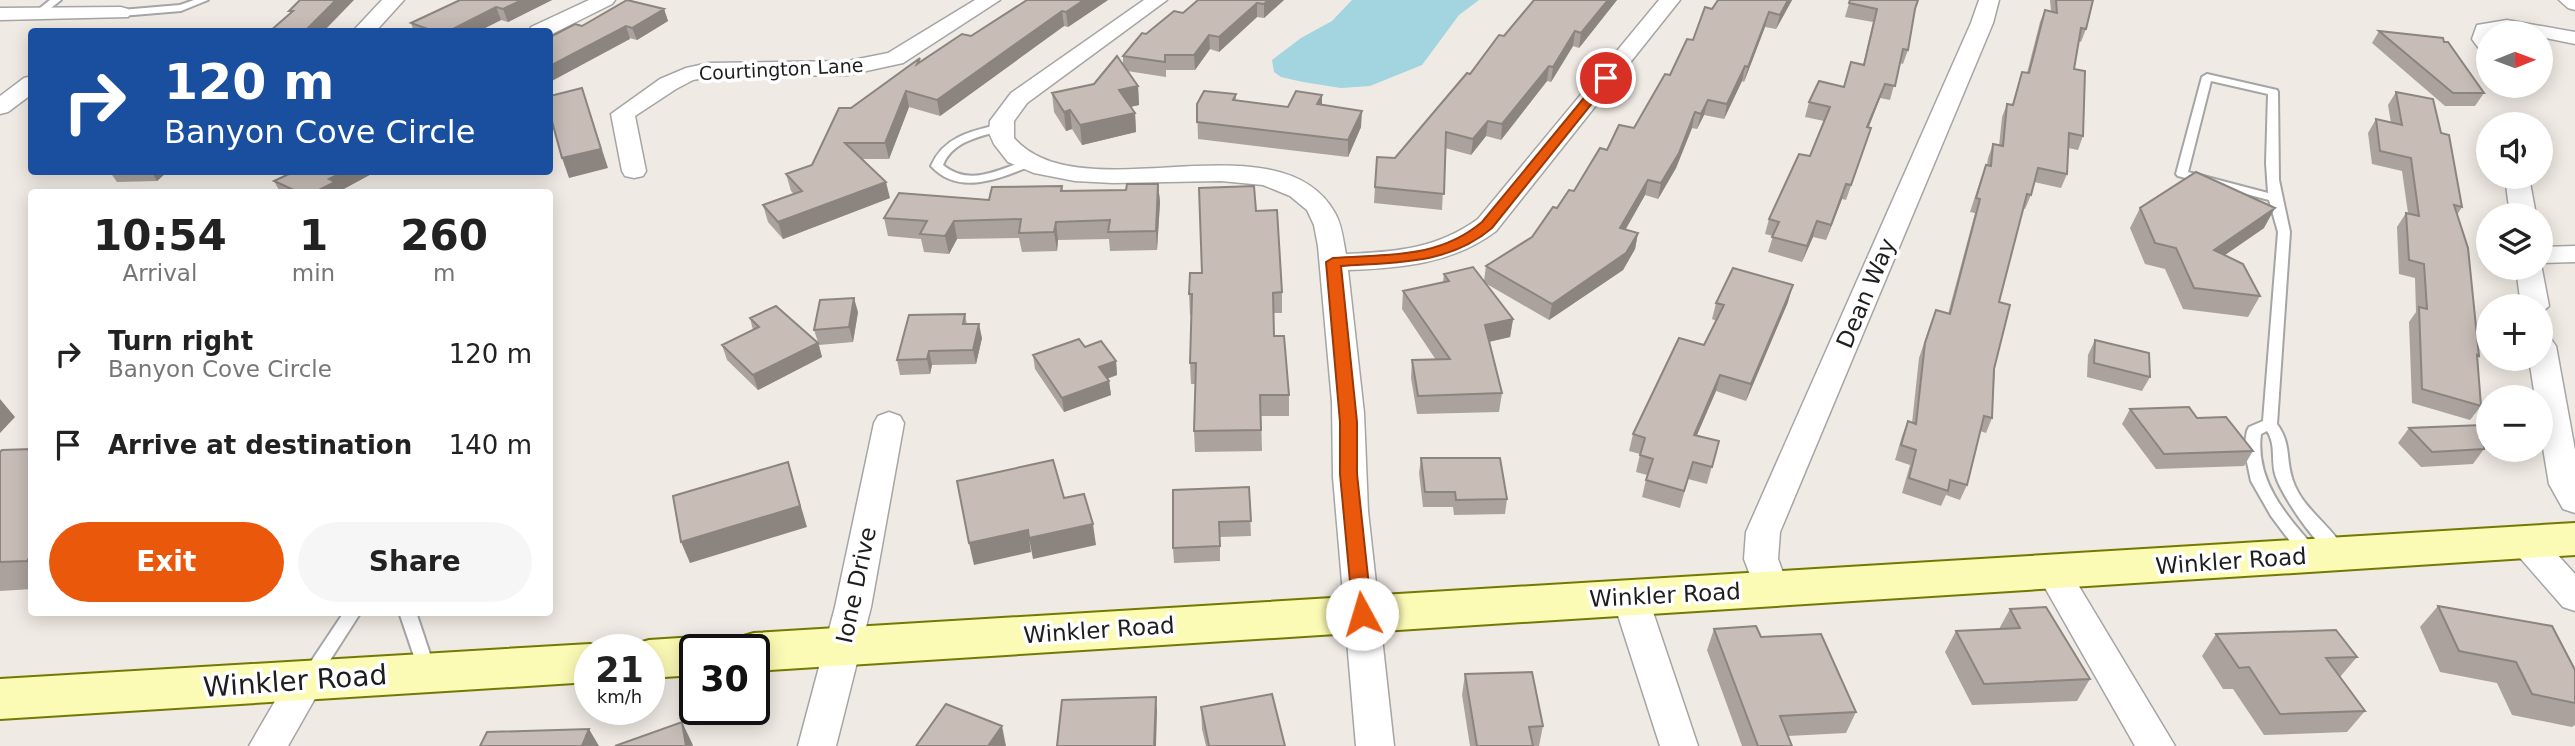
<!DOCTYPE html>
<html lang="en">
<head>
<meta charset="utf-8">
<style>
  body { margin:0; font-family:"DejaVu Sans",sans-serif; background:#f6f6f6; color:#222; height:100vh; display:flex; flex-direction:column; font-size:26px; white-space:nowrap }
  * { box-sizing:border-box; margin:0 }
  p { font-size:23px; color:#767676 }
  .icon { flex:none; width:38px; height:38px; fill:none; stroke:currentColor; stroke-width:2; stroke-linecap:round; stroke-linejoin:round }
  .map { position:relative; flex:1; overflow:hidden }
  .drawer { position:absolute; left:28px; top:189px; width:525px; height:427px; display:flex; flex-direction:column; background:#fff; border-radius:7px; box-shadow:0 4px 18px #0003 }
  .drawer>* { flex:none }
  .guide { position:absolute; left:28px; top:28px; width:525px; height:147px; border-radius:7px; box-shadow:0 4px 18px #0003; background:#1a4fa0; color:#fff; overflow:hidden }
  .needle { width:46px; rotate:89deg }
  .fabs { position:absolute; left:2476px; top:21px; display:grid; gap:14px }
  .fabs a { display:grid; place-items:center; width:77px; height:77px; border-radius:50%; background:#fff; box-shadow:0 4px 18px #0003; font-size:35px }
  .speed { position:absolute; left:574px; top:634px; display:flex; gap:14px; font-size:35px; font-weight:700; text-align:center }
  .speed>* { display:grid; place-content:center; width:91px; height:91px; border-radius:50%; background:#fff; box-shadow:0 4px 18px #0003; line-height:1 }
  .speed small { font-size:18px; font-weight:400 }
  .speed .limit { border:4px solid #111; border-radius:10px; background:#fff; color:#111 }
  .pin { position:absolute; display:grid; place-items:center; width:60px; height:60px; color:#fff; margin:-30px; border:4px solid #fff; border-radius:50%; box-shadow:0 2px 7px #0007 }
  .me { position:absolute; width:77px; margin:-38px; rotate:354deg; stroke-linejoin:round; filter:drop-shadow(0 0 5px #0008) }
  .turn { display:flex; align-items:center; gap:24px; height:147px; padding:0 21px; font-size:32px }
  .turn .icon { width:91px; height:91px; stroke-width:2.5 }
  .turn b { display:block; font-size:49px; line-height:60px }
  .eta { display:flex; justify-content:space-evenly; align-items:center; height:119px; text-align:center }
  .eta b { font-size:42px; font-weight:700; line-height:49px }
  .primary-button { display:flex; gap:14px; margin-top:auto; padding:14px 21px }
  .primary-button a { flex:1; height:80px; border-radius:42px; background:#ea580c; color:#fff; font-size:28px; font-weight:700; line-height:80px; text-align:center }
  .primary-button a+a { background:#f6f6f6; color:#222 }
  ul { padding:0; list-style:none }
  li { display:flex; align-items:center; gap:21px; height:91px; padding:0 21px }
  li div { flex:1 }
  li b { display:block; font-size:26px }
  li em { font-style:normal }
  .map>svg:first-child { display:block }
</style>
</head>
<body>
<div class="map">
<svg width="2575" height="746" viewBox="0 0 2575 746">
  <rect width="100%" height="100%" fill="#efeae3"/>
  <path fill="#a2d5df" d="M1352 0H1479L1459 15 1422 65 1370 86 1341 88 1303 82 1281 77 1274 72 1272 60 1301 38 1332 21Z"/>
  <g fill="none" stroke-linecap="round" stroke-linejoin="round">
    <defs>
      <path id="lane" d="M50 0H61L41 16H35V12Z
        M194 0H208L181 11 121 16 116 13 121 10 180 5Z
        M2207 74 2277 90 2278 92 2279 180 2290 232 2277 424C2293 446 2284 462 2295 486 2306 511 2331 526 2345 550L2343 554C2338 556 2337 557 2332 554 2315 545 2280 493 2275 474 2271 458 2276 445 2267 431L2261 434C2255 481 2286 515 2315 548L2317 552 2315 556 2309 558 2303 556 2292 544 2271 516 2251 481 2244 448 2247 431 2249 427 2263 421 2278 232 2269 200 2178 176 2176 174 2202 77ZM2211 81 2268 94 2266 163 2268 193 2188 172Z
        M1001 124 1007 127 1005 129C981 137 953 140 943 165 971 188 1000 168 1029 160L1033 161V165C1001 178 959 197 931 166 944 136 972 131 1001 124Z
        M344 612H361L318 679 312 681 306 679 303 674 306 669Z
        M399 612H416L436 672 433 677 427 679 421 677Z"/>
      <path id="street" d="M382 0H404L375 32H352Z
        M589 0H615L612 4 550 35V32H529L531 27Z
        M975 0H1000L903 63 848 75 709 77 693 80 676 89 635 116 646 171 643 176 634 178 625 176 622 171 611 114 660 79 686 68 709 63 848 61 888 53Z
        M1144 0H1167L1027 103 1014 121V138C1081 215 1279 113 1335 213 1342 225 1343 240 1346 254 1395 252 1437 249 1478 219L1659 0H1680L1496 231C1452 264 1402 268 1348 270L1364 413 1368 511 1394 746H1356L1333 477 1332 402 1318 246 1314 225 1307 210 1290 196 1263 185 1221 181 1113 183 1075 181 1034 173 1008 162 994 144 989 133 990 121 1011 93Z
        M1979 0H1999L1993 23 1780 532 1778 559 1789 589 1783 599 1771 603 1759 599 1744 559 1746 532 1971 23Z
        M2559 0H2575V10L2568 8Z
        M121 7 128 9 131 13 128 17 0 20V8Z
        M2507 20 2575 32V44L2541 37V33H2488V51L2480 50 2472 39 2477 25Z
        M32 76V94L8 112 0 114V96L24 78Z
        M2505 177H2529L2536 215H2510Z
        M2575 246V262L2541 263V247Z
        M2541 264 2549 306 2541 313V306H2521L2516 268H2541Z
        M2541 337 2551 339 2556 346 2575 450V513L2563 509 2549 484 2541 436V397H2535L2529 359H2541Z
        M889 412 900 416 904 423 871 607 836 746H798L835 607 874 423 878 416Z
        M2526 529 2538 533 2575 574V611L2563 607 2514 551 2509 542 2514 533Z
        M2053 559 2065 563 2175 746H2135L2036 572 2041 563Z
        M1630 583 1642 587 1648 597 1698 746H1660L1612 597 1618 587Z
        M306 666 319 670 325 681 288 746H249L293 670Z"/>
      <path id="secondary" d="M2575 523V555L754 671V649H732L737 638 754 633Z
        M695 637 712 642 715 649H695V675L649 678V649H630L632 645 649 640Z
        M590 644 607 649H590V682L0 719V679Z"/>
    </defs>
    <use href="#lane" stroke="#a5a5a5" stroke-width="4"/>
    <use href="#street" stroke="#a5a5a5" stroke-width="3"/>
    <use href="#secondary" stroke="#747901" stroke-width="4"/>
    <use href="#lane" fill="#fff" fill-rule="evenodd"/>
    <use href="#street" fill="#fff" fill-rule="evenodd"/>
    <use href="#secondary" fill="#fcfbb5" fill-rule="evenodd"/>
  </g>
  <path fill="#aba29d" d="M460 0H552L508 22 501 20 477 32H414L411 23Z
    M1027 0H1108L1068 27 1064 26 940 116 909 107 889 159H862L890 198 783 239 768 222 763 205 794 194 791 191 786 174 812 165 920 62 971 36Z
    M1284 0 1264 18 1257 17 1219 52 1210 49 1195 70H1166V77L1127 71 1138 86 1139 105 1130 107 1135 113 1136 132 1082 145 1072 129 1066 131 1054 112 1052 93 1094 84 1123 65V56L1183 13Z
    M1534 0H1617L1579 48 1573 46 1551 82 1547 81 1501 140 1486 136 1471 155 1445 148 1442 210 1374 203 1375 187 1395 158 1504 36Z
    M1718 0H1792L1776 29 1765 27 1744 82 1742 81 1724 119 1704 115 1697 129 1692 128 1676 168 1658 199 1645 195 1626 229 1638 233 1635 249 1623 270 1549 320 1485 283 1513 319 1510 337 1489 342 1502 393 1499 412 1417 414 1411 378 1412 360H1436L1402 309 1403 291 1443 282 1444 274 1484 281 1486 266 1532 237 1557 208 1574 191 1607 150 1634 128 1670 75Z
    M1850 0H1919L1914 12 1908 50 1903 64 1900 63 1890 100 1880 98 1868 127 1866 143 1846 200 1842 199 1826 240 1813 237 1802 262 1768 252 1773 236 1765 234 1769 219 1810 156 1824 121 1805 117 1809 102 1844 87 1863 65 1873 22 1845 17Z
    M2050 0H2093L2086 29 2081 42 2079 41 2074 69 2083 136 2078 150 2068 148 2067 174 2061 188 2034 182 2031 195 2025 209 2023 208 1999 302 1992 418 1986 433 1980 431 1967 485 1960 500 1946 495 1941 506 1902 493 1910 465 1895 460 1902 436 1908 421 1912 423 1919 358 1930 325 1936 310 1948 314 1975 213 1970 212 1981 178 1986 165H1987L1988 158 1993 144 1999 146 2002 117 2007 104 2012 105 2022 72 2027 73 2040 22 2045 10 2051 11Z
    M664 9 668 21 637 40 582 26Z
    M2379 31 2444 42 2484 93 2475 106H2445L2372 43Z
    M2396 92 2441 133 2462 207 2457 215 2479 356 2477 359 2481 406 2470 420 2412 403 2409 322 2416 312 2415 278 2399 274 2397 227 2406 213H2408L2402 171 2372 164 2368 133 2376 119 2391 123 2388 105Z
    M1236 94V101L1288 107 1322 105 1361 127 1348 157 1198 139 1197 104Z
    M110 172H167L157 181 117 182Z
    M293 172H375L340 191 341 192H280L274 181Z
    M1158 184 1160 202 1157 250 1110 251 1109 239 1058 240 1057 251 1022 252 1019 238 957 239 949 254 924 252 921 239 888 236 884 218 989 200 1062 186 1063 191 1126 190Z
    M2140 208 2264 228 2225 255 2260 296 2248 317 2183 309 2165 269 2145 264 2130 228Z
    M1256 211 1282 292V313H1273L1274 336 1289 395V416H1261L1262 451 1195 452 1194 431 1195 384H1191L1190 363 1192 315H1190L1189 294 1202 273Z
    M1788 302 1746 401 1716 391 1697 435 1719 441 1707 484 1688 479 1680 508 1642 497 1647 475 1636 472 1640 454 1629 451 1633 434 1704 345 1716 321 1712 319 1716 303Z
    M858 312 853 342 819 345 822 357 758 390 727 360 722 345 753 330 750 318 818 342 814 330Z
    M965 314 967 324 982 338 976 364 932 365 930 374 900 375 897 360Z
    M2095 340 2150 377 2142 391 2087 377 2088 355Z
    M1085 347 1116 361 1117 375 1107 379 1109 381 1111 395 1064 412 1035 369 1033 355Z
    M2130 409 2197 418 2253 451 2244 466 2156 469 2122 424Z
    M2409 428 2484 449 2473 464 2421 467 2398 443Z
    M32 449V589L0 591V452Z
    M1421 458 1507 499 1505 514 1454 515 1453 507H1423L1419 473Z
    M1249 487 1251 536 1220 537V561L1174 563 1173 548Z
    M2438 606 2575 670V725L2572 727 2512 715 2497 683 2440 672 2420 627Z
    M2010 609 2090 679 2077 701 1972 705 1945 652 1956 631 1999 629Z
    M1714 629 1761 637 1856 712 1846 733 1788 736 1792 746H1742L1707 650Z
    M2216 634 2357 657 2340 677 2365 711 2347 732 2264 735 2233 689H2223L2202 656Z
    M1465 674 1543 726 1539 746H1470L1462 695Z
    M1201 707 1285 746H1206L1202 729Z"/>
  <path fill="#8b847f" d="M336 0H354L323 32H304Z
    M522 0H552L508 22 503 9Z
    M1084 0H1108L1068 27 1066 12Z
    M1268 0H1284L1264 18V4Z
    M1608 0H1617L1579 48 1581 33Z
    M1788 0H1792L1776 29 1780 15Z
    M1257 3V17L1219 52V37Z
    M496 7 501 20 477 32H447Z
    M664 9 668 21 637 40 632 28Z
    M1062 11 1064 26 940 116 937 100Z
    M1769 12 1765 27 1744 82 1748 67Z
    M626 26 630 39 550 82V66Z
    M1575 31 1573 46 1551 82 1553 67Z
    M1209 35 1210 49 1195 70 1194 55Z
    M1549 66 1547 81 1501 140 1502 124Z
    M1745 66 1742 81 1724 119 1727 104Z
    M1885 84 1880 98 1863 142 1867 127Z
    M1138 86 1139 105 1121 109 1119 90Z
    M582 88 608 168 569 178 562 158Z
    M906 91 909 107 889 159 885 143Z
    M1322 95V111L1317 104Z
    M1708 100 1704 115 1697 129 1701 114Z
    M1070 110 1072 129 1066 131 1064 112Z
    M1362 111 1361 127 1348 157V140Z
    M1695 112 1692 128 1676 168 1658 199 1661 183Z
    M1135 113 1136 132 1082 145 1080 125Z
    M1488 121 1486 136 1471 155 1473 139Z
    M152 172H167L157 181Z
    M343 172H375L340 191 341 192H315L329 179Z
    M1648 180 1645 195 1617 244 1620 228Z
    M886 182 890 198 783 239 778 222Z
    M1158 184 1160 202 1157 250 1156 231Z
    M1846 184 1842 199 1826 240 1831 225Z
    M2275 208 2264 228 2203 270 2214 250Z
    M954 221 957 239 949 254 945 236Z
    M1817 221 1813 237 1802 262 1807 246Z
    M1056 222 1058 240 1057 251 1054 232Z
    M1638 233 1635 249 1623 270 1549 320 1552 304Z
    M1793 285 1788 302 1746 401 1751 384Z
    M854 298 858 312 853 342 849 327Z
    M1513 319 1510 337 1483 343 1485 325Z
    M979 324 982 338 976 364 973 350Z
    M818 343 822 357 758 390 753 375Z
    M929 351 932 365 930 374 927 359Z
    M1116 361 1117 375 1100 381 1099 367Z
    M1720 375 1716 391 1690 451 1694 435Z
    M1109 381 1111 395 1064 412 1062 398Z
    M0 399 15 417 0 433Z
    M788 462 807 527 690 563 681 542Z
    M1093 524 1096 545 1033 559 1029 538Z
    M1028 530 1031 552 974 565 969 543Z
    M32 555V566L27 561Z
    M1156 697 1157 711 1156 746H1154Z
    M682 722 692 743 693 746H686Z
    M1002 726 1006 746H988Z
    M589 729 599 746H582Z"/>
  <path fill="#c7bcb6" stroke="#8b847f" stroke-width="2" d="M300 0H336L304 32H269L293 11H289Z
    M460 0H522L503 9 496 7 447 32H436L411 23Z
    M627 0 664 9 632 28 626 26 550 66V37L575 24 582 26Z
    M1027 0H1084L1066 12 1062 11 937 100 906 91 885 143H845L886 182 778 222 763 205 802 191 786 174 812 165 839 108H851L920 58 917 64 962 34 971 36Z
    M1198 0H1268L1264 4 1257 3 1219 37 1209 35 1194 55H1165V62L1123 56 1142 33 1146 34 1174 11 1183 13Z
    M1534 0H1608L1581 33 1575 31 1553 67 1549 66 1502 124 1488 121 1473 139 1446 132 1444 194 1375 187 1377 157 1395 158 1467 73 1470 74 1499 35 1504 36Z
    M1718 0H1788L1780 15 1769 12 1748 67 1745 66 1727 104 1708 100 1701 114 1695 112 1679 153 1661 183 1648 180 1620 228 1638 233 1626 253 1552 304 1486 266 1532 237 1553 207 1557 208 1569 190 1574 191 1600 148 1607 150 1619 125 1634 128 1665 74 1670 75 1687 39 1693 40 1705 7 1712 9Z
    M1850 0H1918L1915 9 1908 50 1903 49 1895 86 1885 84 1867 127 1871 128 1851 185 1846 184 1831 225 1817 221 1807 246 1772 237 1779 222 1769 219 1799 154 1810 156 1830 107 1809 102 1819 81 1844 87 1851 62 1864 65 1877 9 1849 3Z
    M2056 0H2093L2086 29 2081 28 2074 69 2085 71 2083 136 2069 133 2067 174 2038 168 2031 195 2027 194 1999 302 2010 305 1994 369 1992 418 1984 416 1967 485 1950 480 1948 491 1909 478 1916 450 1901 445 1908 421 1916 424 1925 343 1936 310 1950 314 1980 199 1976 198 1986 165 1991 166 1993 144 2003 146 2007 104 2013 105 2022 72 2029 73 2045 10 2057 13Z
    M2379 31 2443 38 2444 42H2448L2484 93H2453Z
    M1117 56 1138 86 1119 90 1135 113 1080 125 1070 110 1064 112 1052 93 1094 84Z
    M582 88 601 149 562 158 550 114V96Z
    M1204 91 1236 94 1233 100 1288 107 1296 91 1322 95 1317 104 1362 111 1348 140 1197 122V104Z
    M2396 92 2433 99 2441 133 2449 135 2462 207 2454 205 2468 248 2479 356 2477 355 2481 406 2422 389 2419 307 2427 309 2424 264 2409 260 2406 213 2419 216 2411 158 2380 151 2376 119 2402 125Z
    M293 172H343L329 179 335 182 315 192H298L274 181Z
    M2196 172 2275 208 2214 250 2243 264 2260 296 2194 288 2176 248 2155 243 2140 208Z
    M1127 184H1158L1156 231 1108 232 1110 220 1056 222 1054 232 1019 233 1021 219 954 221 945 236 920 234 927 221 884 218 899 193 989 200 992 187 1062 186 1061 191 1126 190Z
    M1254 186 1256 211 1277 210 1282 292 1273 293 1274 336H1284L1289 395H1260L1261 430 1194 431 1196 363H1190L1192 294H1189L1190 273H1202L1199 188Z
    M1473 267 1513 319 1485 325 1502 393 1418 396 1412 360 1450 359 1403 291 1449 281 1444 274Z
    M1733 268 1793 285 1751 384 1720 375 1694 435 1719 441 1712 467 1693 462 1684 491 1646 480 1653 459 1640 455 1645 438 1633 434 1679 338 1704 345 1724 305 1716 303Z
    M854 298 849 327 814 330 820 300Z
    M776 306 818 343 753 375 722 345 759 327 750 318Z
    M965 314 963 324H979L973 350 929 351 927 359 897 360 909 315Z
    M1079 339 1085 347 1101 341 1116 361 1099 367 1109 381 1062 398 1033 355Z
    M2095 340 2149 353 2150 377 2094 363Z
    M2189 407 2197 418 2226 417 2253 451 2164 454 2130 409Z
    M2482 425 2484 449 2432 452 2409 428Z
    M32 449V555L27 561 0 562V452L2 450Z
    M1421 458H1500L1507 499 1456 500 1455 492H1425Z
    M1053 460 1064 498 1084 494 1093 524 1029 538 1028 530 969 543 957 481Z
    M788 462 800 506 681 542 673 496Z
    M1249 487 1251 521 1219 522 1220 546 1173 548V490Z
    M2438 606 2552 626 2575 670V703L2532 694 2516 662 2459 651Z
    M2046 607 2090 679 1984 684 1956 631 2020 628 2010 609Z
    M1756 626 1761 637 1821 634 1856 712 1780 716 1792 746H1758L1714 629Z
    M2336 630 2357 657 2326 658 2365 711 2280 714 2249 667 2239 668 2216 634Z
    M1532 672 1543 726 1529 727 1533 746H1477L1465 674Z
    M1272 694 1285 746H1209L1201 707Z
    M1156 697 1154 746H1057L1062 700Z
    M946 704 1002 726 988 746H916Z
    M682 722 686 746H615Z
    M589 729 582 746H480L487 732Z"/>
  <path fill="#ea580c" stroke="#983908" stroke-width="2" d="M1606 75 1612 78 1610 81 1492 228C1449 265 1395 262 1341 266L1357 422V474L1372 614 1369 619 1362 621 1356 619 1353 614 1340 474V422L1326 262 1333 258C1388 254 1438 259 1482 222L1602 76Z"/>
  <g text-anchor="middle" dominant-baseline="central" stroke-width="7" stroke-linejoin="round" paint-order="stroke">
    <g font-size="19" fill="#1e1e1e" stroke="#fff">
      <text transform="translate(781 69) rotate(-3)">Courtington Lane</text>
    </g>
    <g font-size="23" fill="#1e1e1e" stroke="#fff">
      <text transform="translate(1866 293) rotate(-67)">Dean Way</text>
      <text transform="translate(2231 561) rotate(-4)">Winkler Road</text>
      <text transform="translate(856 585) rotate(-78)">Ione Drive</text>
      <text transform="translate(1665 595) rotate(-3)">Winkler Road</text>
      <text transform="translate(1099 630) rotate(-4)">Winkler Road</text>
    </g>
    <g font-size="28" fill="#1e1e1e" stroke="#fff">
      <text transform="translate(295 681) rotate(-4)">Winkler Road</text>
    </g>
  </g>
</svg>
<div class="fabs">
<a><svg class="needle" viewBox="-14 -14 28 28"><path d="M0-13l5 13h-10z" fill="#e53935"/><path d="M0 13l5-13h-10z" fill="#767676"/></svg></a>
<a><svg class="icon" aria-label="sound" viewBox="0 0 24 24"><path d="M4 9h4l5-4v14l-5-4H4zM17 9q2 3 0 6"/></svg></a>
<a><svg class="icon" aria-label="layers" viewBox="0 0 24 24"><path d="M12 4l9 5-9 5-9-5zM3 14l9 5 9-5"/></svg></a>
<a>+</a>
<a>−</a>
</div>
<div class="speed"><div>21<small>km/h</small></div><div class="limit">30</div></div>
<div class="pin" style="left:1606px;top:78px;background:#d93025"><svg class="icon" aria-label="arrive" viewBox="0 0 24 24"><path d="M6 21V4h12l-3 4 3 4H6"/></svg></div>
<svg class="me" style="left:1362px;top:614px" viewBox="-20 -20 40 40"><circle r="19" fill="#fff"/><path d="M0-13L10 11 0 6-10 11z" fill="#ea580c"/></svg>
<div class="guide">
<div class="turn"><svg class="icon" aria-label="right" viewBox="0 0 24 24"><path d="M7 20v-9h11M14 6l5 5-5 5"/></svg><div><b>120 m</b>Banyon Cove Circle</div></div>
</div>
<section class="drawer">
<div class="eta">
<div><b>10:54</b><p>Arrival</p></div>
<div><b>1</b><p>min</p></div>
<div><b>260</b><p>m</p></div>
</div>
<ul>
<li><svg class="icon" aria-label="right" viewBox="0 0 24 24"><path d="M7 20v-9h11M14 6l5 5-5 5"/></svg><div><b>Turn right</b><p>Banyon Cove Circle</p></div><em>120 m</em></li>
<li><svg class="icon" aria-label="arrive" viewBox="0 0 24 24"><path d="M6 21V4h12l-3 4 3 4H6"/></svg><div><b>Arrive at destination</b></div><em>140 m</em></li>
</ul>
<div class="primary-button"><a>Exit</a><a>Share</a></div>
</section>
</div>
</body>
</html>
